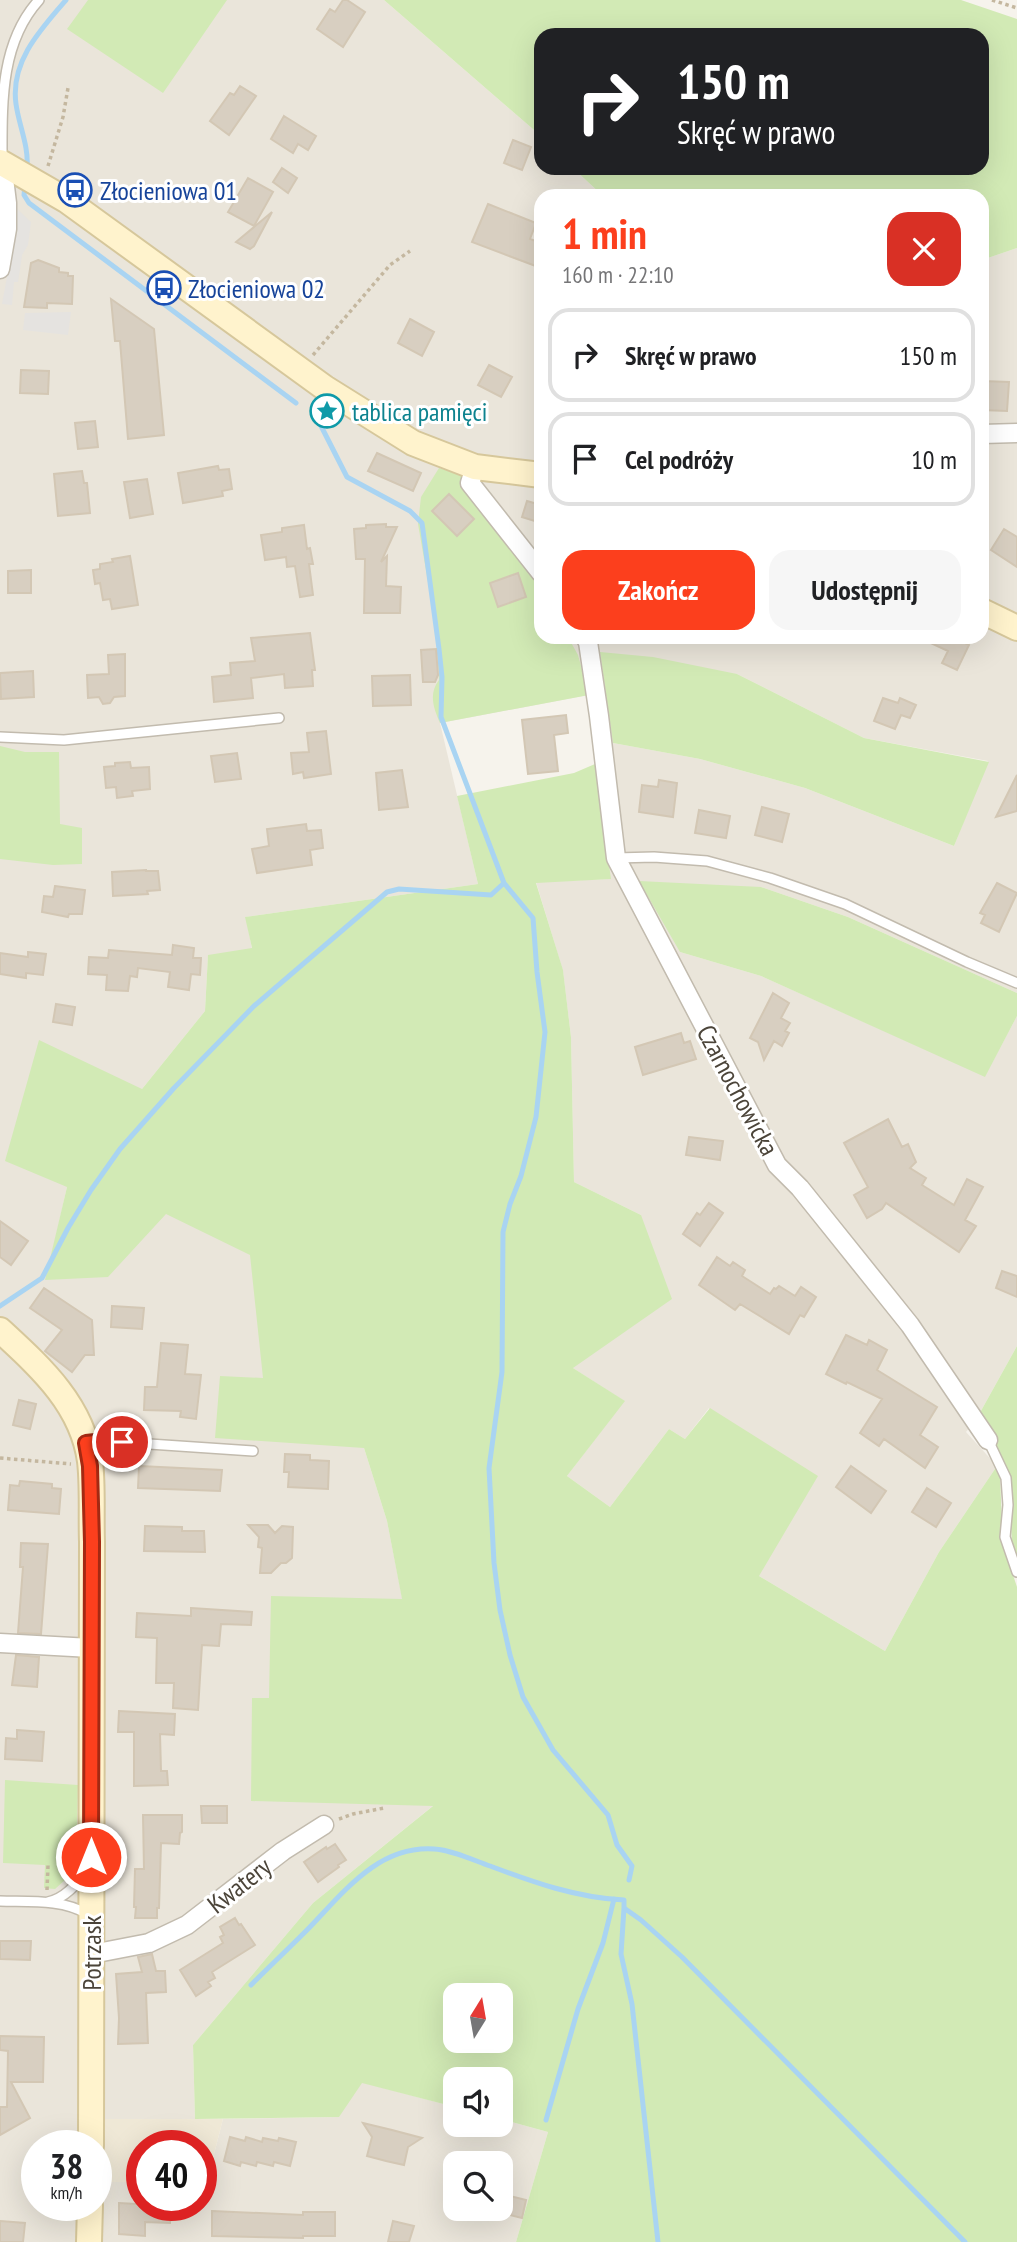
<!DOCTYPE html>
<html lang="pl">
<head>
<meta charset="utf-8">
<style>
  body { margin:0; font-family:"PT Sans Narrow",sans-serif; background:#f6f6f6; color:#202124; height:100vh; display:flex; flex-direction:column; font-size:26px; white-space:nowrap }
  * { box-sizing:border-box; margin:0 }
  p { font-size:23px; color:#757577 }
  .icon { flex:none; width:38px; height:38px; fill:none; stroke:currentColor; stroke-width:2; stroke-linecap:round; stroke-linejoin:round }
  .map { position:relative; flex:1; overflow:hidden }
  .panel { position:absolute; left:534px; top:189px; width:455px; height:455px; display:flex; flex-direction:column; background:#fff; border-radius:21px; box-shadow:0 7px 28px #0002 }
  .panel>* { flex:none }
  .top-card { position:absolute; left:534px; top:28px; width:455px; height:147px; border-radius:21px; box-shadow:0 7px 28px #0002; background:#202124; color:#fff; overflow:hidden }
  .needle { width:46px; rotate:11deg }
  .buttons { position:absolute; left:443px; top:1983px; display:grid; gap:14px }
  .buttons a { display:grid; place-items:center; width:70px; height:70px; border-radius:14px; background:#fff; box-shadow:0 7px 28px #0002; font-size:35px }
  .speed { position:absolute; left:21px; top:2130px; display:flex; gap:14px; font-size:35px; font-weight:700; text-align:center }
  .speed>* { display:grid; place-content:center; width:91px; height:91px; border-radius:50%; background:#fff; box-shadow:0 7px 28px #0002; line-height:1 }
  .speed small { font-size:18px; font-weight:400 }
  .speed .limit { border:10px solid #d22; background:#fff; color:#111 }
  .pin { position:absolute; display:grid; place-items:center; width:60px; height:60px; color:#fff; margin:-30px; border:4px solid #fff; border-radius:50%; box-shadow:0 2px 7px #0007 }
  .me { position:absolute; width:77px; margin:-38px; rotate:0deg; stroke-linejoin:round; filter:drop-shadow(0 0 5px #0008) }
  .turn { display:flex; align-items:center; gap:24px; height:147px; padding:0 28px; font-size:32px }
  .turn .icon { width:91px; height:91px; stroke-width:2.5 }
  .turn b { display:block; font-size:49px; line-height:60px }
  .round { display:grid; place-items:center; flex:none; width:74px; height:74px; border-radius:21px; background:#f6f6f6 }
  .overview { display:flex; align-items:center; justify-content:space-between; height:119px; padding:0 28px }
  h1 { font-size:42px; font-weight:700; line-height:52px; color:#fc3f1d }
  .action { display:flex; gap:14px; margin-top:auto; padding:14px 28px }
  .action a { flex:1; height:80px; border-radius:21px; background:#fc3f1d; color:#fff; font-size:28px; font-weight:700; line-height:80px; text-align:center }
  .action a+a { background:#f6f6f6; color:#202124 }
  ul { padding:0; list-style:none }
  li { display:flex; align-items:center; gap:21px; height:94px; margin:0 14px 10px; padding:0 14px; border:4px solid #e0e0e0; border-radius:21px }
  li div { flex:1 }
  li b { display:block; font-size:26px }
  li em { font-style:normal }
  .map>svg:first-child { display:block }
</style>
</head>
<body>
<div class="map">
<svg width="1017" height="2242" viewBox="0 0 1017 2242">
  <rect width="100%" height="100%" fill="#f6f3ec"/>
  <path fill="#eae5da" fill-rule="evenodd" d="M0 0H384L541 136V168H573L603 196H541V637H982V260L1017 248V993L848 917 761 887 680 952 761 976 985 1076 1017 1016V1346L977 1418 966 1432 997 1466 939 1552 885 1651 759 1576 709 1408 685 1439 669 1429 610 1507 567 1476 624 1401 573 1368 641 1215 574 1182 571 1037 563 971 536 882 610 879 588 695 440 723 478 884 246 917 252 949 208 956 205 1011 121 1115 67 1187 46 1280 212 1165 364 1448 387 1521 438 1780 434 1805 313 1903 193 2045 195 2119H104L103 2181 142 2182V2205H201V2183H212L213 2158 223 2119 338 2117 361 2082 455 2107V2124H500L501 2119 548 2132 516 2242H0ZM737 674 864 738 988 761 954 846 805 788 700 759 613 743ZM37 2146H96V2205H37ZM455 2163H500V2208H455Z"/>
  <path fill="#efe8d6" d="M103 2119H223L213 2158 212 2184 201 2183V2146H142V2182H103Z"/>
  <path fill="#d2eab5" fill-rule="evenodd" d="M88 0H227L163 93 67 29Z
    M384 0H961L1017 19V248L982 260V196H603L573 168H982V35H541V136Z
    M439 468 460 475 541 585V637H568L578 655 589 695 440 723C434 709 428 694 439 680L436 628 418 524 421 497Z
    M600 652 653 657 737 674 864 738 989 762 954 846 805 788 700 759 613 743Z
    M0 746 25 752H59L60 824 82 828V864L53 865 0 859Z
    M595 764 611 879 536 883 563 970 571 1037 574 1182 641 1215 672 1299 573 1368 625 1401 567 1476 610 1507 669 1429 685 1439 710 1408 818 1476 759 1576 885 1651 939 1552 997 1466 1000 1477 1003 1545 1017 1587V2242H516L548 2132 501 2119 500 2079H455V2107L362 2083 339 2117 195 2119 193 2045 313 1903 433 1806 251 1801 252 1698H269L271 1596 402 1599 387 1521 364 1448 215 1438 220 1376 263 1378 250 1255 166 1214 108 1277 45 1280 67 1187 5 1161 39 1040 142 1089 205 1011 208 955 252 948 245 917 478 884 457 796 574 773ZM455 1995H500V2040H455Z
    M639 881 761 887 848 917 1017 993V1016L985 1077 761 976 680 952Z
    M1017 1346V1559L1012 1542 1007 1468 977 1418Z
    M5 1780 78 1785 76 1870 55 1889 44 1888 45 1865 3 1863Z"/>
  <path fill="#e5e3e0" d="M14 206 31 222 28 245 22 255 18 282H14L12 305 2 304 12 250Z
    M71 312 68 335 23 330 25 313Z"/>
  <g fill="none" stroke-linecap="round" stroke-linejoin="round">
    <path stroke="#a9d4f2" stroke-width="5" d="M27 168C29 146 19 126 16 104 10 62 40 30 66 0
      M25 185 24 195 29 203 296 403
      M313 416 318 420 347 477 410 511 422 523 439 649 442 677 441 717 504 883 533 918 537 972 545 1032 536 1117 521 1176 510 1204 503 1232 502 1372 489 1468 494 1563 500 1610 510 1655 523 1697 553 1750 608 1815 617 1845 632 1866 629 1880
      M0 1306 42 1278 68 1228 91 1190 120 1149 174 1088 254 1006 387 892 399 889 491 895 504 883
      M624 1908 621 1954 632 2004 658 2242
      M251 1985C269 1967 287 1950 304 1933 341 1896 376 1845 434 1849 452 1850 473 1860 490 1866 533 1882 577 1898 624 1900V1908L641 1920 682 1957 965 2242
      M546 2120 578 2009 603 1943 614 1899"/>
  </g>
  <path fill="#d8cfc1" stroke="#d3c7b4" stroke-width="2" d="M343 0H347L365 12 343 47 317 29 330 9 335 12Z
    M240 86 256 96 229 135 210 121 230 93 234 95Z
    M284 116 316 136 308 150 298 144 293 153 271 139Z
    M513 140 531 147 522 170 504 163Z
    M282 168 297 178 288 193 273 182Z
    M248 178 273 192 254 226 228 212Z
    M488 204 536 223 530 239 541 243V268L472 242Z
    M272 212 254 246 250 249 236 242Z
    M38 260 59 268V272L68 273V276H73L72 304 47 303V308L24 307 31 263Z
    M111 299 154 329 164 435 128 439 120 341H115Z
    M410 319 434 332 422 356 398 343Z
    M489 365 512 377 501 397 478 385Z
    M21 370 49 371 48 394 20 393Z
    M982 381 1009 382 1007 411 982 410Z
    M95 421 98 447 78 449 75 423Z
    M377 453 421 473 413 491 368 471Z
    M218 466 219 470 229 469 232 489 222 491 223 496 183 503 178 473Z
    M82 471 84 483H87L90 513 58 516 54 474Z
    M147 479 153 514 130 518 124 482Z
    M449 494 474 519 457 536 432 511Z
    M527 501 541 505V523L522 517Z
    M386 524V527H397L381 562 387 556 386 586 401 587 400 613H364L365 559H356L354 529 366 528V525Z
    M304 525 307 549 310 548 313 564H309L313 595 300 597 295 566 287 567 286 557 265 560 261 535 282 532V528Z
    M1004 529 1017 537V567L991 550Z
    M130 556 138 605 112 609 110 599 103 600 100 583 95 584 93 570 100 569V564L113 562 112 559Z
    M31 570V593H8V571Z
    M518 573 526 597 498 607 490 583Z
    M310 633 315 670H312L313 686 285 688 284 674 251 678 253 698 214 702 212 677 231 675 230 663 255 661 251 638Z
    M918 637H954L969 645 957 670 942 663 948 651Z
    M436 649 438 675 435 682H423L421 650Z
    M125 654V696L114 697 110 703 103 704 99 697 88 698 87 675 109 674 108 655Z
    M33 671 34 697 1 699 0 673Z
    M410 675 411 705 373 706 372 676Z
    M883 698 898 703 900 698 916 705 910 718 901 715 895 729 874 721Z
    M566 715 568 733 554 735 558 771 528 774 522 720Z
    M326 731 331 774 304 778 303 772 293 774 291 753 309 752 307 733Z
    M237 753 241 779 215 782 211 756Z
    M130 762 131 768 149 767 150 789 132 791 133 796 117 798 116 787 106 788 104 767 115 766V763Z
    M402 770 408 807 379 810 376 773Z
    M1017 775V811L996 817Z
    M659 780 677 783 673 817 639 812 642 785 658 787Z
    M762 807 789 814 782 842 755 835Z
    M699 810 730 816 726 838 695 833Z
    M306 824 307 831 321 830 323 848 310 850 312 865 257 873 252 849 269 846 267 829Z
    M146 870V871H158L160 890 147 891 148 894 113 896 112 872Z
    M997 883 1017 893 999 932 981 923 985 915 980 913Z
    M55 886 85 890 82 914H69L68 917 42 912 44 896 53 897Z
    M173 945 194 948 193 958H201L200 975 191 974 189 990 168 987 170 972 138 968 137 977 130 976 128 991 106 990 107 975 88 974 89 957 108 958 109 950 172 955Z
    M28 952 46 954 43 975 26 973V978L0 974V953L28 957Z
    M773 993 789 1003 781 1018 790 1023 785 1031 789 1033 782 1046 774 1041 764 1060 758 1042 750 1038Z
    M56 1004 75 1007 72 1025 53 1022Z
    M681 1033 684 1043 690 1041 696 1059 643 1075 635 1047Z
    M888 1119 902 1147 908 1144 916 1162 910 1168 926 1178 922 1185 954 1205 967 1179 983 1187 965 1220 976 1226 959 1252 886 1203 882 1209 867 1218 854 1195 868 1187 844 1143Z
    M689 1137 723 1141 720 1160 686 1155Z
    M709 1203 723 1213 700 1246 683 1234 697 1213 700 1215Z
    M0 1221 28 1241 11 1265 0 1257Z
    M717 1257 730 1266 733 1262 745 1270 742 1276 770 1294 774 1288 776 1289 779 1286 795 1296 801 1287 816 1297 804 1317 800 1315 789 1334 740 1304 735 1310 699 1285Z
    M1002 1271 1017 1276V1297L996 1288Z
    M44 1288 92 1320 94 1355H85L72 1372 45 1351 62 1330 30 1308Z
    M112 1306 144 1308 142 1329 111 1327Z
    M846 1335 867 1345 869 1340 887 1350 877 1370 937 1407 920 1435 938 1447 925 1468 884 1439 879 1446 860 1433 882 1399 847 1382 846 1384 826 1374Z
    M161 1343 188 1345 185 1374 201 1375 196 1419 180 1417 181 1411 144 1410 145 1387H157Z
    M19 1400 36 1404 30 1429 13 1425Z
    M285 1454 310 1455V1460L329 1461 328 1489 288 1487 289 1472H284Z
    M139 1466 222 1470 220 1491 138 1488Z
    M851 1466 886 1491 871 1513 836 1487Z
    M20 1481 52 1484V1488L61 1489 59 1514 8 1510 10 1485 19 1486Z
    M927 1488 951 1503 936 1527 912 1512Z
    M248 1525H268L275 1533 282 1526 293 1527 292 1558 286 1563H281L271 1573H260L262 1548 258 1547 259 1537Z
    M145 1526 182 1527V1531H204L205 1552 144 1551Z
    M21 1543 48 1544 41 1634 18 1633 23 1567H20Z
    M191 1608 252 1612 251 1625 221 1624 219 1646 202 1645 198 1710 173 1708 174 1683H156L157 1638 136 1637 137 1613 191 1616Z
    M16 1655 39 1657 37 1687 12 1685Z
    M119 1711 175 1714 174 1735 160 1734 161 1771H167L168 1785 134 1786V1732H118Z
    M17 1730 44 1732 42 1761 5 1759 6 1738 17 1739Z
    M201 1806H227V1823H202Z
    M143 1815H182V1832L180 1833 179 1844 161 1843 159 1908H157V1918H135L136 1907H134L135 1869H144Z
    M335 1844 346 1860 338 1865 339 1867 318 1882 304 1862 326 1847 327 1849Z
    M235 1918 239 1925 241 1924 255 1945 212 1972 215 1978 208 1982 211 1986 196 1996 180 1970 223 1943 220 1937 224 1935 220 1927Z
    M0 1941H31L30 1960 0 1959Z
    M152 1954 156 1971H165L166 1992 146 1993 148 2043 118 2044 119 2018 116 1974 142 1972 138 1957Z
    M0 2036 44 2037 43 2082H11L30 2118 0 2135V2107H7L8 2051 0 2050Z
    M363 2123 392 2130 422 2138 408 2147 404 2165 386 2161 367 2156 372 2137Z
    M230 2137 245 2141 246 2137 262 2142 263 2138 278 2141 279 2138 296 2142 290 2166 274 2162 273 2166 257 2162 256 2166 241 2162 240 2166 224 2161Z
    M506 2195 526 2200 522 2218 502 2213Z
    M119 2203 171 2206 170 2223 145 2222V2236L119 2234Z
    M212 2211 303 2215V2212H335V2236H303V2238L212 2236Z
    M0 2221 25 2223 23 2242H0Z
    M393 2221 414 2226 409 2242H388Z"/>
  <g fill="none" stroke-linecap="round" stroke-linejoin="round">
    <defs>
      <path id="lane" d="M2 161C2 103 0 43 39 0
        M0 737 64 740 279 718
        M616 858 654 857 707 861 770 878 845 904 967 962 1017 983
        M988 1440 1006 1478 1008 1505 1005 1537 1017 1572
        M87 1443 105 1441 253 1451
        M0 1901C28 1902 63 1899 87 1914
        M48 1902C65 1898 76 1885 85 1872"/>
      <path id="street" d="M0 269 7 229V203L2 162
        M982 434 1017 433
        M475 467 470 483 541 573
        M585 637 588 642 599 716 616 858 777 1165 800 1188 910 1325 988 1440
        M0 1643 91 1648
        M92 1954 149 1943 187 1925 283 1851 324 1825"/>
      <path id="secondary" d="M0 162 66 200 325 388 413 443 475 467 541 475
        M982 611 1017 628
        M0 1330C40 1367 82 1404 90 1461 93 1487 91 1515 92 1542L91 2146
        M89 2242 90 2205"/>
    </defs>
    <use href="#lane" stroke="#c2bbae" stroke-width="12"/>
    <use href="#street" stroke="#c2bbae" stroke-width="21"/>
    <use href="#secondary" stroke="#d6c79b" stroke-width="28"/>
    <path stroke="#c4b79f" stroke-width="3.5" stroke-dasharray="3.5 3.5" stroke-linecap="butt" d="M992 0 1017 8
      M48 166 63 117 68 88
      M313 355 390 265 410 251
      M0 1458 71 1464
      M339 1819 353 1814 384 1808
      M47 1890 48 1865"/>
    <use href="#lane" stroke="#fff" stroke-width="9"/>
    <use href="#street" stroke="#fff" stroke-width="18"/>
    <use href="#secondary" stroke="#fff3cd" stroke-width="24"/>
  </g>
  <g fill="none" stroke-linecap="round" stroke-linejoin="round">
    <defs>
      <path id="route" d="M91 1857 92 1542 90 1466 86 1443 105 1441 122 1442"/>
    </defs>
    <use href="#route" stroke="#a42913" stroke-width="18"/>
    <use href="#route" stroke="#fc3f1d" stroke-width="12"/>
  </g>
  <defs>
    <symbol id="bus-ring" viewBox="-11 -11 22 22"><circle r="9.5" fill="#fff" stroke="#1a4fb4" stroke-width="1.5"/><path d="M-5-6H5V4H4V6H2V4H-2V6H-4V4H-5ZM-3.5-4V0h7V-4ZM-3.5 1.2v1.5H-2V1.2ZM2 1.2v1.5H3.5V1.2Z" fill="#1a4fb4"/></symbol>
    <symbol id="sight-ring" viewBox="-11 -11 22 22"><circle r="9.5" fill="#fff" stroke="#0f9aa8" stroke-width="1.5"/><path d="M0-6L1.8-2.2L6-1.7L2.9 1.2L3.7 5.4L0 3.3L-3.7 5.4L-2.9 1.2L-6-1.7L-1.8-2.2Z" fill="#0f9aa8"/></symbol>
  </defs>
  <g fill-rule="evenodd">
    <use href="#bus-ring" x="56" y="171" width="38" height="38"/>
    <use href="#bus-ring" x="145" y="269" width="38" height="38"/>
    <use href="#sight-ring" x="308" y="392" width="38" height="38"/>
  </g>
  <g text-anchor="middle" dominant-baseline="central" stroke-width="6" stroke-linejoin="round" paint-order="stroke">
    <g font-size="26" fill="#164399" stroke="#fff" text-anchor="start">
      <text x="100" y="190">Złocieniowa 01</text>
      <text x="188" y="288">Złocieniowa 02</text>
    </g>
    <g font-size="26" fill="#0d838f" stroke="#fff" text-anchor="start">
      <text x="352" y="411">tablica pamięci</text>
    </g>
    <g font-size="26" fill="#4b4439" stroke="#fff">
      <text transform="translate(738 1090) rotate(62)">Czarnochowicka</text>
      <text transform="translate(239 1885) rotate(-38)">Kwatery</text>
      <text transform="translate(91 1953) rotate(-90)">Potrzask</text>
    </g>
  </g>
</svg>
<div class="buttons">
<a><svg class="needle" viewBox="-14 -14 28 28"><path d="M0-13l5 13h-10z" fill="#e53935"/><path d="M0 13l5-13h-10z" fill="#757577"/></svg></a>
<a><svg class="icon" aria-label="sound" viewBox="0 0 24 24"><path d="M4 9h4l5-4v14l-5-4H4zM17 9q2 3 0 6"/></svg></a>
<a><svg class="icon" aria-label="search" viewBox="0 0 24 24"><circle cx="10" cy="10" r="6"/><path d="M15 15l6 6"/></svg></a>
</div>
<div class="speed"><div>38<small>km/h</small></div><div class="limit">40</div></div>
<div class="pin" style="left:122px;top:1442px;background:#d93025"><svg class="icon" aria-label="arrive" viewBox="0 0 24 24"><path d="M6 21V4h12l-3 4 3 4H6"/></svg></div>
<svg class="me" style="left:91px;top:1857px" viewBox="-20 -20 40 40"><circle r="17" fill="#fc3f1d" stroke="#fff" stroke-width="3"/><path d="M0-11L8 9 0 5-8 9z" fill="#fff"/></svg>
<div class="top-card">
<div class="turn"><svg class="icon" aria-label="right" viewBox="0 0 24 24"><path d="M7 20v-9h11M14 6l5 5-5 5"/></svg><div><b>150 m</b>Skręć w prawo</div></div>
</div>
<section class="panel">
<div class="overview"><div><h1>1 min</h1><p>160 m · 22:10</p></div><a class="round" style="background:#d93025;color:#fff"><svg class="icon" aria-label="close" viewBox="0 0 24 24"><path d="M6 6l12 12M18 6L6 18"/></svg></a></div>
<ul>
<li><svg class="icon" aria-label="right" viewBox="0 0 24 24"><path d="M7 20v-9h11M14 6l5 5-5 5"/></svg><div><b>Skręć w prawo</b></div><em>150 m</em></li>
<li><svg class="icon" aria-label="arrive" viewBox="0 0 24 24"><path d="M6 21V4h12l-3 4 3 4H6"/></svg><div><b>Cel podróży</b></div><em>10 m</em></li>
</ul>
<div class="action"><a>Zakończ</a><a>Udostępnij</a></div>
</section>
</div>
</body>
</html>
